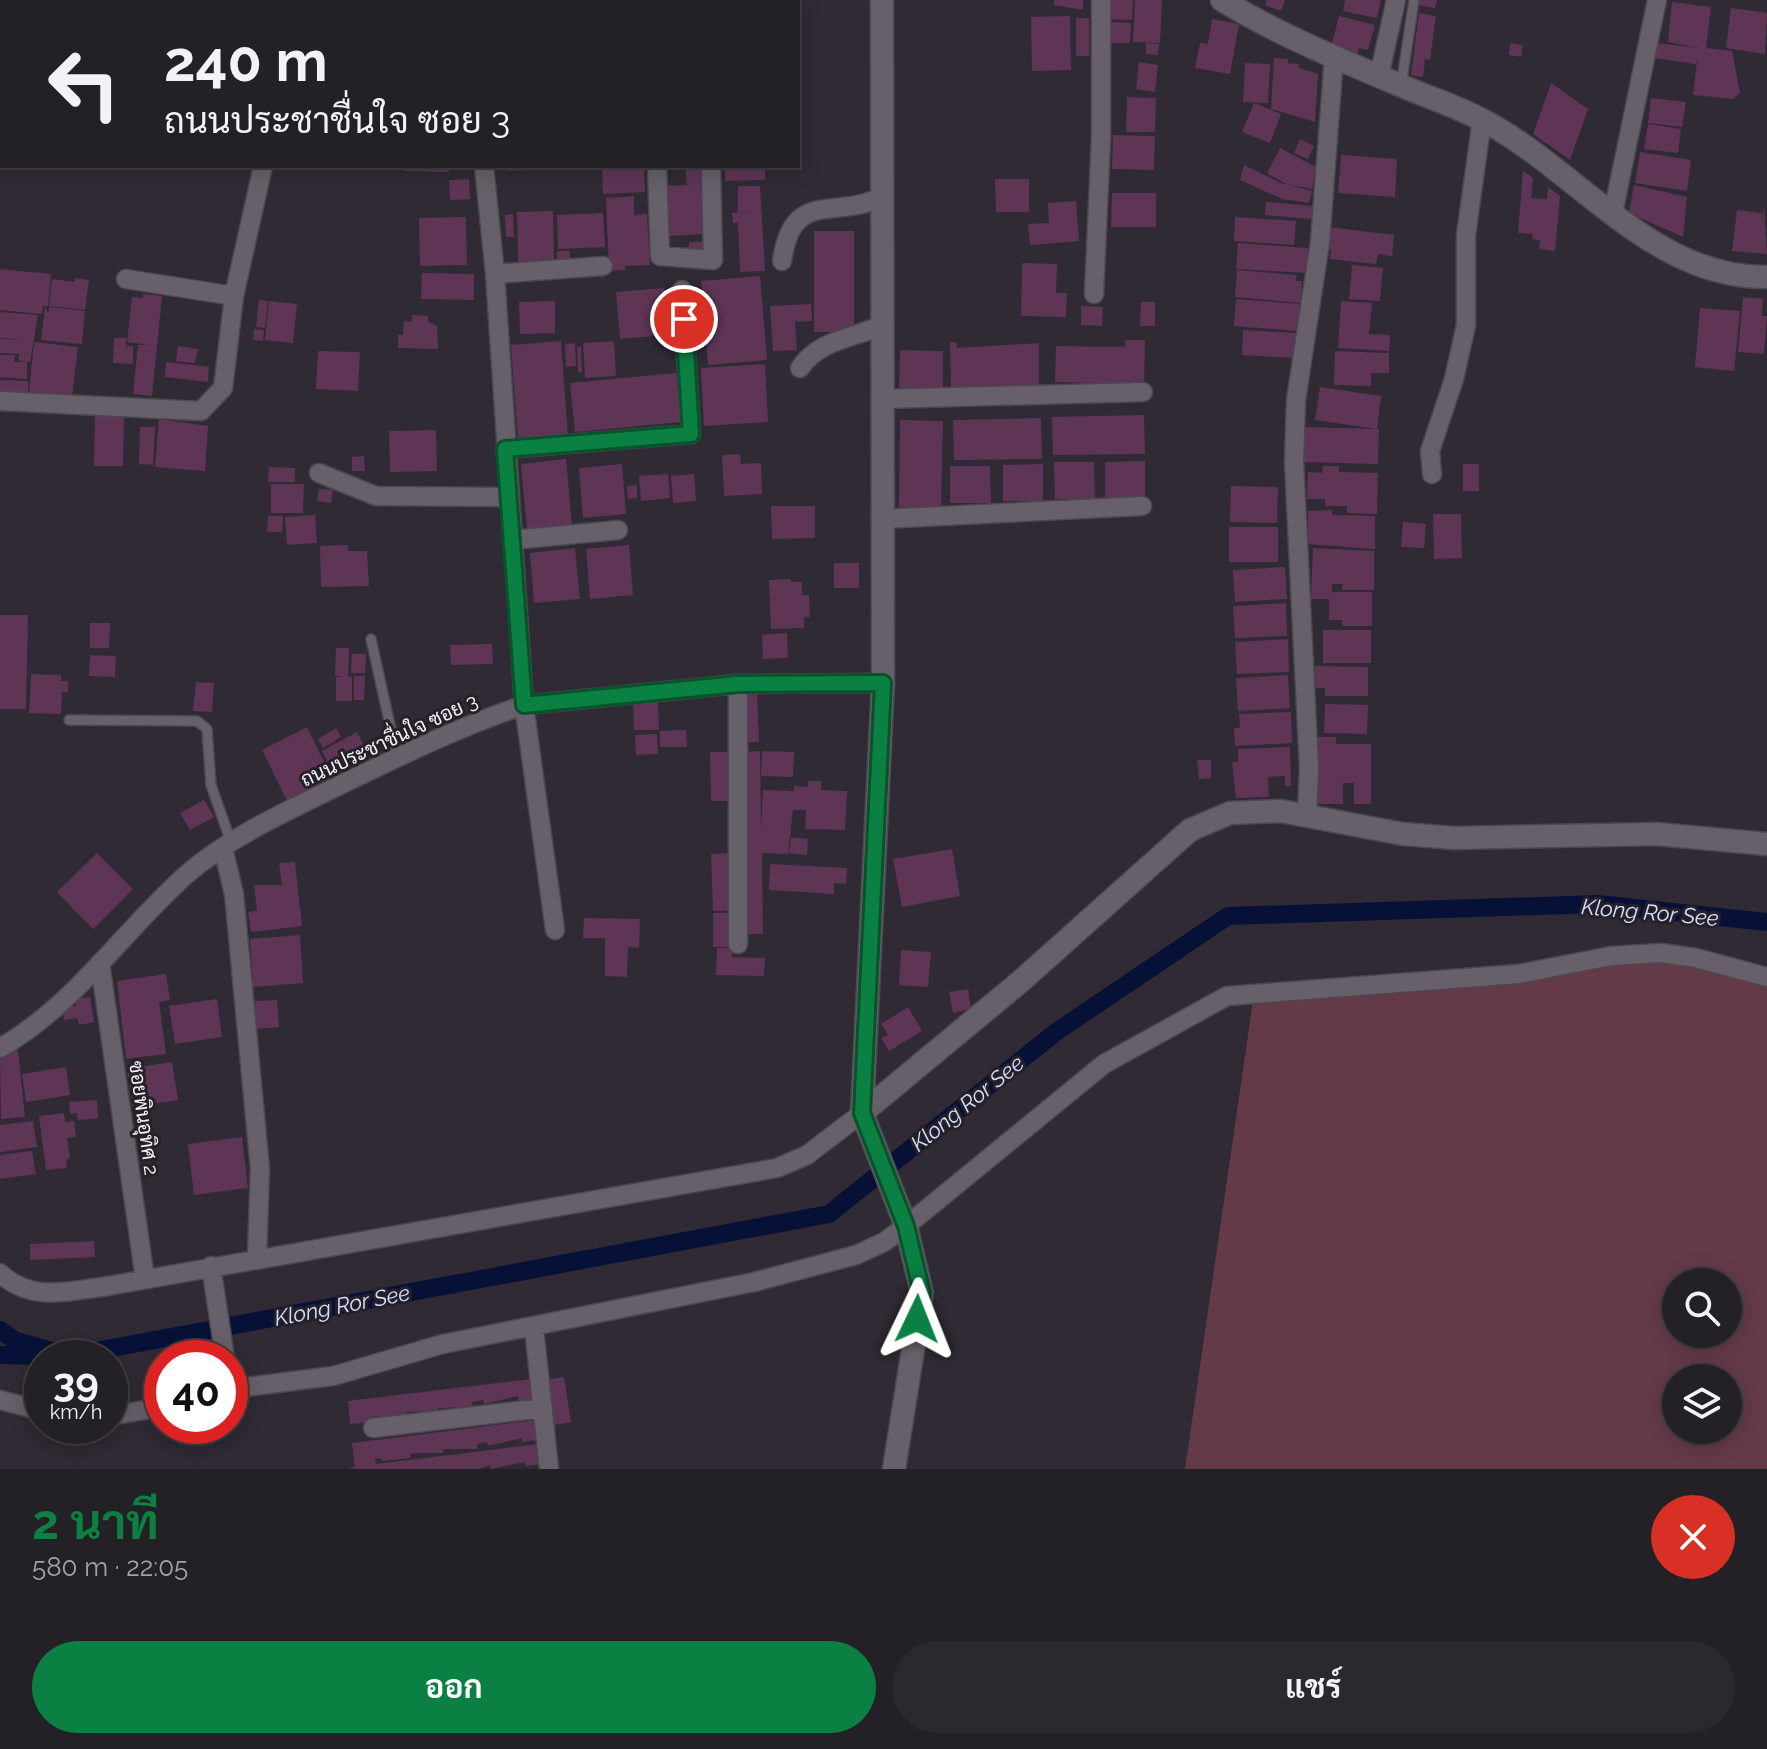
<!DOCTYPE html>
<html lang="th">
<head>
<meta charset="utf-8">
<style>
  body { margin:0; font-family:Raleway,Sarabun,sans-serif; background:#2b282e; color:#f1f3f6; height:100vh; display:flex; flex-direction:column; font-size:30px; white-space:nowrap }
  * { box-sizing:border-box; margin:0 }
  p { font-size:26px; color:#a3a3a7 }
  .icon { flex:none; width:44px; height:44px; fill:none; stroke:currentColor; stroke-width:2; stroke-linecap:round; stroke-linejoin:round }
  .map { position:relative; height:1469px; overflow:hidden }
  .details { display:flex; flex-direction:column; background:#232026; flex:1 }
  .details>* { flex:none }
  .banner { position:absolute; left:0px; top:0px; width:800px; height:168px; box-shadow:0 4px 20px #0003,0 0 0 2px #403e43; background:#232026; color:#f1f3f6; overflow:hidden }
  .tools { position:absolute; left:1662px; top:1268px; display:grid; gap:16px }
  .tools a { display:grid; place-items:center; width:80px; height:80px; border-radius:50%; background:#232026; box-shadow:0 4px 20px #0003,0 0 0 2px #403e43; font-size:40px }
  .speed { position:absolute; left:24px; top:1340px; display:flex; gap:16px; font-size:40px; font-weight:700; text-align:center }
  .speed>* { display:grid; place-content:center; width:104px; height:104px; border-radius:50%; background:#232026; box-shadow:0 4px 20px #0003,0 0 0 2px #403e43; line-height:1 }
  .speed small { font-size:20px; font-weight:400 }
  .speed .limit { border:12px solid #d22; background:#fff; color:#111 }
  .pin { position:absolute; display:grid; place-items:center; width:68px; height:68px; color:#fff; margin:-34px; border:4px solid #fff; border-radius:50%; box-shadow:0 2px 8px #0007 }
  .me { position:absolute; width:88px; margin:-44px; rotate:2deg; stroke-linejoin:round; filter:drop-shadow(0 0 6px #0008) }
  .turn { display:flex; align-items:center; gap:28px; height:168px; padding:0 32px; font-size:36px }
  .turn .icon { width:104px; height:104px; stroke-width:2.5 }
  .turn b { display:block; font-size:56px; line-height:68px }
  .round { display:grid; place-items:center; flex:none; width:84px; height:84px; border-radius:42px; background:#2b282e }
  .headline { display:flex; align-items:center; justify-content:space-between; height:136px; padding:0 32px }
  h1 { font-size:48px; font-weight:700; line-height:60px; color:#0b8043 }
  .action { display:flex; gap:16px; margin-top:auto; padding:16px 32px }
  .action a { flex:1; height:92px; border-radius:48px; background:#0b8043; color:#fff; font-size:32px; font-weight:700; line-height:92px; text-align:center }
  .action a+a { background:#2b282e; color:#f1f3f6 }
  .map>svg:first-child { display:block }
</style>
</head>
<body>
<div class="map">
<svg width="1767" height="1469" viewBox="0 0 1767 1469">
  <rect width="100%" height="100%" fill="#2f2a33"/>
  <path fill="#643a48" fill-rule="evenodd" d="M1696 958 1767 976V1469H1185L1254 994ZM1676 1282H1728V1334H1676ZM1676 1378H1728V1430H1676Z"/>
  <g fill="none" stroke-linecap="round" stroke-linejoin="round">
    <path stroke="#071137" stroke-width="18" d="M0 1330 16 1341 69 1356 829 1214 1056 1032 1228 916 1598 904 1767 922
      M0 1355 45 1356"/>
  </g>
  <path fill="#5f3555" d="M1054 0H1083V10L1054 5Z
    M1106 0H1133L1132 20 1105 19Z
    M1135 0H1162L1160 43 1133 42Z
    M1267 0H1285L1281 11 1265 5Z
    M1345 0H1381L1377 18 1343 11Z
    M1419 0H1437L1435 8 1419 5Z
    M1672 2 1711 7 1706 48 1732 51 1740 93 1733 99 1693 95 1698 52 1696 64 1654 58 1656 43 1699 48 1668 42Z
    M1731 8 1767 13 1765 54 1726 48Z
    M1419 13 1436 16 1430 60 1425 59 1423 77 1411 75Z
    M1070 16 1071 70 1032 71 1031 17Z
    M1339 16 1375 25 1368 50 1359 48 1356 58 1330 51Z
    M1076 18H1089V56H1076Z
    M1212 19 1239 24 1230 74 1195 68 1200 43 1208 44Z
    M1107 22 1131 23 1130 43H1106Z
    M1146 43 1159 44 1158 55 1146 54Z
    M1510 43 1523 45 1521 57 1509 55Z
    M1274 58 1288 59V63L1299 64V68L1318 74 1315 122 1271 109Z
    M1139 62 1158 65 1155 92 1136 89Z
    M1245 63 1270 64 1268 103 1243 102Z
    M1551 83 1588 109 1570 160 1533 134Z
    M1127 97 1156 98 1155 132H1126Z
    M1651 98 1686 102 1682 127 1648 123Z
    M1254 103 1281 114 1270 143 1242 132Z
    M1648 124 1681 129 1678 153 1644 149Z
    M1113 135 1155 136 1154 170 1112 169Z
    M1300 139 1314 146 1308 159 1294 153Z
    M1280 148 1316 167 1312 189 1286 184 1267 173Z
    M1640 152 1691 160 1687 191 1635 183Z
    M1341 155 1397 159 1395 197 1338 193Z
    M1244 165 1281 183 1312 191 1309 203 1282 199 1240 180Z
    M396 166H449V172L405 171Z
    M506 166H532V170L506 171Z
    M602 166H644L645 192 603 194Z
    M685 166H701L706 234 669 236 668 204H664L663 186 687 185Z
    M725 166H765V180L725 181Z
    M1523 171 1533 178 1531 198 1547 199 1548 187 1560 196 1555 251 1539 249 1540 240 1532 239 1533 234 1518 233Z
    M469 179 470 199 450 200 449 180Z
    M995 179H1029V212H996Z
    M1634 185 1687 197 1683 237 1629 213Z
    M738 186H760L765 271 740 272 738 223H733L732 213 751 211 738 212Z
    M1112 193H1156V227H1111Z
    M634 196V215L647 214 650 265 625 266V270L609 271 606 198Z
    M1076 201 1079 241 1030 245 1028 224 1049 223 1048 203Z
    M1266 202 1314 206 1313 219 1265 215Z
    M1764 204 1767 254 1732 251 1737 210 1762 213V222Z
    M553 211 554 261 518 262 517 212Z
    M603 213 605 247 558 249 557 215Z
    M513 214 514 237H506L505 215Z
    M466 217 467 265 420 266 419 218Z
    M1235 217 1296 221 1294 245 1234 241Z
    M1328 227 1394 235 1392 256 1378 254 1376 264 1330 259 1331 250 1325 249Z
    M814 231H854V332H814Z
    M689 242H703V255H688Z
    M1238 243 1308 248 1307 273 1236 269Z
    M557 251H570V261H557Z
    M1022 263 1057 264 1056 293H1067L1066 317 1021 316Z
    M1352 265 1383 268 1380 301 1349 299Z
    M0 269 51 274 48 306H43L42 314 0 310Z
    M1237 270 1297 275 1296 281H1302L1301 303 1235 297Z
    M422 273 474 274V300L421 299Z
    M760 276 767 360 708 365 701 281Z
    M75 278 89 280 85 310 49 306 52 279 75 282Z
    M664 288 668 335 620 339 616 292Z
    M143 294 162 296 152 396 133 394 138 345H149L127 342 132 297 143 298Z
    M1743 297 1763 299 1762 316H1767L1764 354 1738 352Z
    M1236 299 1300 304 1298 331 1234 326Z
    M259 300 268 301 265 328 256 327Z
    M269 301 297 304 293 343 265 340Z
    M555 301V333L520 334 519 302Z
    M1341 301 1372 303 1369 334 1390 335 1389 351 1338 348Z
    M1141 302H1155V326H1140Z
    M811 304 812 321 795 322 797 350 773 351 770 306Z
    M1081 306 1103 307 1102 326 1081 325Z
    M45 307 48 313 49 307 85 311 82 344 41 340Z
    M1700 308 1740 311 1734 371 1695 367Z
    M0 312 38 315 30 362 19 361V354L0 353V339L25 340 0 338Z
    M412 315 428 316V322L437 326 438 349 398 348V335H403L404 321 412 322Z
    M254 329 264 330 263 341 253 340Z
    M1243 330 1296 333 1295 358 1242 355Z
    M114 338H126V351L127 346H133V364L113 363Z
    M1125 340H1145L1144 384 1055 382 1056 346 1125 347Z
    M561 341 568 437 518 441 511 345Z
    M614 341 616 376 585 378 583 343Z
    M34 342 78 347 72 396 29 392Z
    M950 342H956L957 348 1039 343V385L951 387Z
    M575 343 576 366 566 367 565 344Z
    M178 346 198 349 195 363 176 361Z
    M577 347H581L582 372 578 373Z
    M900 350 943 351V389L899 388Z
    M318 351 360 352 358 391 316 389Z
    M1335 351 1389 353V373H1371V386L1334 385Z
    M0 355H15L14 362H27V379L0 377Z
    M166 362 209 367 208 382 165 377Z
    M765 364 768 422 704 426 701 368Z
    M676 373 681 422 575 432 570 383Z
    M0 380 28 381V393L0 392Z
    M1320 387 1381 396 1377 429 1315 420Z
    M95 414H124L123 466H94Z
    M1144 415 1145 454 1053 455 1052 417Z
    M1041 418 1042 459 954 460 953 420Z
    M159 419 208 426 205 471 155 467Z
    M900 420 943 421 941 508 899 507Z
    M140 427H155L153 465 139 464Z
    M1304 427 1379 429 1378 464 1303 462Z
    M436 430 437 471 390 472 389 431Z
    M740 454 741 464 761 463 762 494 724 496 722 455Z
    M364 456 365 471H352V457Z
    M566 459 572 526 527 530 521 464Z
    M1145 461V498H1105V462Z
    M1054 462H1094L1095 499H1055Z
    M622 464 626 514 583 518 579 468Z
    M1043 464V501H1003V465Z
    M1463 464H1479V491H1463Z
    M950 466H990L991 503H950Z
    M1323 466H1339V472L1378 473 1377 514 1347 513V506H1325V499H1307L1308 472 1322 473Z
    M269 467 295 468V482H268Z
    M668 474 670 498 641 501 639 476Z
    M694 474 696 501 673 503 671 476Z
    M271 484H304L303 513H271Z
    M637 485V498L628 499 627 486Z
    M1231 486 1278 487 1277 523 1230 522Z
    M319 489 333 490 331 503 317 501Z
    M771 506H815V538L772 539Z
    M1332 510V515L1375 516V549L1308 544V511Z
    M1433 514H1461L1462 558 1434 559Z
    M315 515 317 543 287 545 285 517Z
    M268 516H283L282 532H267Z
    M1403 522 1426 524 1424 548 1401 547Z
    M1229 527H1278V562H1229Z
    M348 545V551H367L369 586 321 587 320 546Z
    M629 545 633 595 590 599 586 549Z
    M575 548 580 599 534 603 530 553Z
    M1313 548 1374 551V590H1342L1343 584H1332V592H1372V626H1342V620H1329V599H1311Z
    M834 563H859V588H834Z
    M1285 567 1287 599 1235 602 1233 570Z
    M791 579V582H802V595H809L810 617H804V628L771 629 769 580Z
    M1286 603 1287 636 1235 638 1233 606Z
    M0 615H28L26 709H0Z
    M90 623H110L109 648H90Z
    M1323 630H1371V663H1323Z
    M787 633 788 658 763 659 762 635Z
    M1288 639 1289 672 1237 674 1235 642Z
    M492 644 493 664 451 665 450 645Z
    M336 648H349L348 677H352V701H336V677H344L335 676Z
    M352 654H366L365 673H351Z
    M90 655 116 656 115 677 89 676Z
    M1315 666 1368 667V696H1325V688H1315Z
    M31 674 61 675V681H68V692H62L61 714 29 713Z
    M1288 675 1290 708 1238 711 1236 678Z
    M354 676H365L364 700H354Z
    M196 682 214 683 212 712 193 711Z
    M742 692H757L759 742H744Z
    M633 697H658L659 730H634Z
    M1325 704 1368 705 1367 734 1324 733Z
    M1291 712 1292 743 1235 746 1234 728H1240L1239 714Z
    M307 727 332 778 287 801 262 750Z
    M336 728 341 737 323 748 318 739Z
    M686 730 687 747H660V731Z
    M357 732 368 753 333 772 322 751Z
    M657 734 658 754 636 755 635 735Z
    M1316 737H1336V744H1371V804H1354V783H1343V804H1316Z
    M1290 747 1291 786H1285V776L1268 777 1269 797 1236 798 1232 762H1238V749Z
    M760 751 761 829 763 790 794 791V786L808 787V781H821V790L847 791 845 830 805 829 806 810H793L788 854 762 853 763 934H743L740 752Z
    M762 751 794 752 793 777 761 776Z
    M710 752H729L730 801H711Z
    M1197 760H1211V778L1199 779Z
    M204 800 214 817 190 830 180 813Z
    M791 837 808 839 807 855 789 853Z
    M952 849 960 896 902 907 893 859Z
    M97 853 133 889 93 929 57 892Z
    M733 853 735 910 713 911 711 854Z
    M295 862 302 926 251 932 248 912 257 911 254 885H282L279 863Z
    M770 864 847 868 846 884 834 883V894L769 890Z
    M713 913H735V947H713Z
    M584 918 640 919 639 948 628 947 627 977 605 976V938H583Z
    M300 935 303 983 253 987 250 939Z
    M717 948H733L732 957 765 958 764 976 716 975Z
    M901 950 931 952 928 987 899 985Z
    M166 974 170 1000 159 1002 166 1054 126 1059 117 981Z
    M968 989 971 1009 953 1013 949 992Z
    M90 997 94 1022 79 1025 77 1018 64 1020 63 1008 76 1006 75 999Z
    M217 999 222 1037 175 1044 169 1006Z
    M277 1000 279 1027 256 1029 254 1001Z
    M908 1007 922 1031 889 1051 881 1038 888 1035 881 1024Z
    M18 1050 25 1117 1 1119 0 1052Z
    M172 1062 178 1100 133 1107 127 1069Z
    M66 1067 70 1095 26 1102 22 1074Z
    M97 1100 98 1118 78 1120 77 1113 70 1114 69 1102Z
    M64 1113 65 1122 74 1121 76 1137 67 1138 70 1157 66 1161 67 1168 46 1170 39 1116Z
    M33 1121 37 1147 0 1152V1125Z
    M242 1137 248 1188 194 1195 188 1144Z
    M32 1151 36 1174 0 1179V1155Z
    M94 1241 95 1257 30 1260V1244Z
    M564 1377 571 1422 553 1425 546 1380Z
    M531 1379 533 1399 518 1400V1396L484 1404 483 1400 472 1402 473 1407 438 1408 439 1411 406 1412V1416L378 1419V1416L371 1417 372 1422 350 1424 348 1401Z
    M535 1420 537 1440 522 1442V1438L488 1446 487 1442 477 1444V1449H443V1453H418L410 1454V1458L382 1461V1458L375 1459 376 1464 538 1444 540 1464 525 1466V1462L491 1469 490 1465 479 1469H349L355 1466 352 1443Z"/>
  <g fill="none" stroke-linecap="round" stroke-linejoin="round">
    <defs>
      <path id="service" d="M1401 86 1414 0
        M371 639 397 757
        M69 720 197 721 207 729 211 785 231 842"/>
      <path id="minor" d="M467 0 468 2
        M651 0V2
        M706 0V2
        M117 2V0
        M293 2V0
        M1379 76 1396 0
        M484 166 495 274 524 705 555 930
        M657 166 660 256 713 260 711 166
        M1613 213 1657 0
        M782 261C792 188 835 220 882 197
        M495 274 603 266
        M126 279 234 296
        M1094 294 1101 138V0
        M800 368C820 339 852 339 882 325
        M882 399 1143 392
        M0 401 201 411 223 388 234 296 263 166
        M505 449 691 434 682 290
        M319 473 376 496 508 497
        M1432 474 1430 451 1454 379 1466 325V235L1482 120
        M881 519 1142 506
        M512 540 618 530
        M738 684V944
        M1307 814 1309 768 1294 462 1296 400 1320 242 1334 57
        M223 848 234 894 260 1169 257 1257
        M100 963 145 1279
        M0 1048C74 1006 123 931 187 874 230 837 283 813 334 788 396 758 458 727 524 705L738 684 883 683
        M211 1266 225 1358
        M0 1273C31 1303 70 1291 108 1286L777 1168 807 1155 862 1113
        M534 1328 549 1469
        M230 1389 333 1376 443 1344 754 1282 856 1255 884 1242 906 1226 1104 1064 1227 996 1518 974 1611 956 1661 953 1696 958 1767 977
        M0 1400 42 1411
        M110 1416 162 1407
        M373 1428 543 1408"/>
      <path id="tertiary" d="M882 0 883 683 862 1113 906 1226 922 1293 894 1469
        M1222 0C1279 35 1341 60 1402 86 1430 98 1459 107 1486 122 1578 171 1654 279 1767 277
        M862 1113 1021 981 1190 830 1230 813 1281 811 1403 834 1454 838 1657 834 1767 844"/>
    </defs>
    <use href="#service" stroke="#4c484f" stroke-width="12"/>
    <use href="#minor" stroke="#4c484f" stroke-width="21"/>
    <use href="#tertiary" stroke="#4c484f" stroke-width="25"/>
    <use href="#service" stroke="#67606a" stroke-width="9"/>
    <use href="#minor" stroke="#67606a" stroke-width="18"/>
    <use href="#tertiary" stroke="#67606a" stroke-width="22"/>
  </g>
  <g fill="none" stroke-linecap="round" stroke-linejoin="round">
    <defs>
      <path id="route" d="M684 319 691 434 505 449 524 705 738 684 883 683 862 1113 906 1226 922 1293 917 1319"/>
    </defs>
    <use href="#route" stroke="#07532c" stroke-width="20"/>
    <use href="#route" stroke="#0b8043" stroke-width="14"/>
  </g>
  <g text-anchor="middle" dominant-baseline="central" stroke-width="6" stroke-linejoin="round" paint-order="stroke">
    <g font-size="20" fill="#f5f1f7" stroke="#262029">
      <text transform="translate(389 740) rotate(-25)">ถนนประชาชื่นใจ ซอย 3</text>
      <text transform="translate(144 1118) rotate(82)">ซอยพินอุทิศ 2</text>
    </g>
    <g font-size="22" font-style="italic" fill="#d4e1fe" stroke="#262029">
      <text transform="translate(1650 912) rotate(5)">Klong Ror See</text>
      <text transform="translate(967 1103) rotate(-39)">Klong Ror See</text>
      <text transform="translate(342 1305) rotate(-11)">Klong Ror See</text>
    </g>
  </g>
</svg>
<div class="tools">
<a><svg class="icon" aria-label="search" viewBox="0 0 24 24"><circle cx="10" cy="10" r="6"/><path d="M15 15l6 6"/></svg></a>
<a><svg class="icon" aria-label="layers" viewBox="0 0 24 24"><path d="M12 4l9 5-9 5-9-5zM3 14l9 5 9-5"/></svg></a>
</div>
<div class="speed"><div>39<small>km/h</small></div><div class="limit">40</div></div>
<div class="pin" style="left:684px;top:319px;background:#d93025"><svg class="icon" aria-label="arrive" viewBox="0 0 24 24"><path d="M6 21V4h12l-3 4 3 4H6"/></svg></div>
<svg class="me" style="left:917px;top:1319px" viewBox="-20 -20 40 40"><path d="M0-17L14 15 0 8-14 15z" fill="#0b8043" stroke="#fff" stroke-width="4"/></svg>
<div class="banner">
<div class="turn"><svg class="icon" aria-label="left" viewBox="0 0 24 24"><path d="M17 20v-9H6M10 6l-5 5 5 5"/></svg><div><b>240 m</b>ถนนประชาชื่นใจ ซอย 3</div></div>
</div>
</div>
<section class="details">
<div class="headline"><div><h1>2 นาที</h1><p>580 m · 22:05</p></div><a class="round" style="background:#d93025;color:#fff"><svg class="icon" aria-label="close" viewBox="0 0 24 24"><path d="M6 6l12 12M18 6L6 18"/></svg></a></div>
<div class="action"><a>ออก</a><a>แชร์</a></div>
</section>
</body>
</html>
